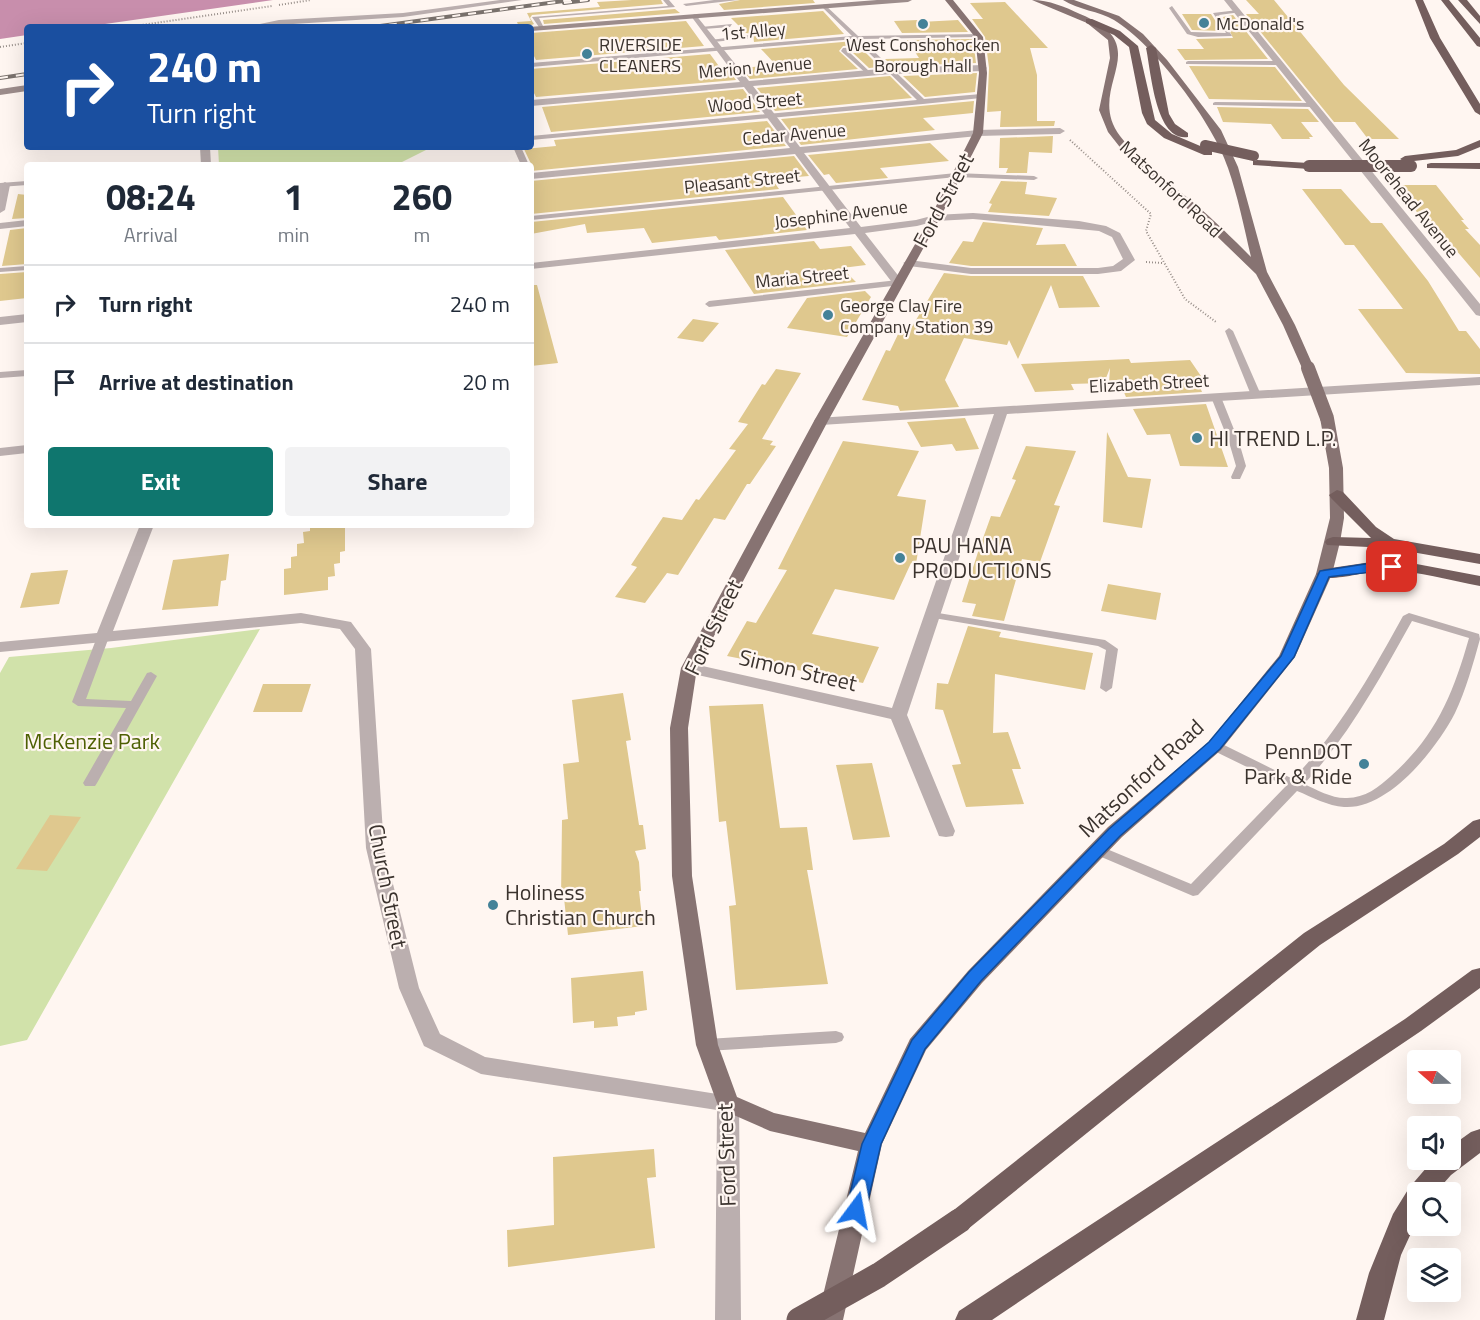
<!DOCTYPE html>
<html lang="en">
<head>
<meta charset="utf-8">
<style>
  body { margin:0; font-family:"Titillium Web",sans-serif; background:#f2f2f3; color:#1f2937; height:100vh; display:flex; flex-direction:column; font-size:22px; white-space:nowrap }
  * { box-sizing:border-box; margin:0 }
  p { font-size:20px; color:#747a83 }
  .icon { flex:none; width:33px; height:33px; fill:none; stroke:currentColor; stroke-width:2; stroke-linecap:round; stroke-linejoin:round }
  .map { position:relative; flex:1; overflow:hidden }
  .panel { position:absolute; left:24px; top:162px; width:510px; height:366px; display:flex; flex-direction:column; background:#fff; border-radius:6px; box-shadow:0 6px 24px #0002 }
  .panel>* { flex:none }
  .banner { position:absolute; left:24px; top:24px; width:510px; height:126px; border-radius:6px; box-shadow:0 6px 24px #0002; background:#1a4fa0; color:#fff; overflow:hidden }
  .needle { width:39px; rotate:290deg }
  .controls { position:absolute; left:1407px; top:1050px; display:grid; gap:12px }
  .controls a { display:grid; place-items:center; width:54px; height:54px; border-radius:6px; background:#fff; box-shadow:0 6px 24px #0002; font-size:30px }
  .pin { position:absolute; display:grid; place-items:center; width:51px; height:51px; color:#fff; margin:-26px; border-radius:12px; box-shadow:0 3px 9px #0006 }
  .me { position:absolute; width:66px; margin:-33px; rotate:13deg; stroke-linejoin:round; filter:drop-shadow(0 0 4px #0008) }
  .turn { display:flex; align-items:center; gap:21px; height:126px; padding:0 24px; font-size:27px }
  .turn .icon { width:78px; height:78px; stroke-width:2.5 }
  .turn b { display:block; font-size:42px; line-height:51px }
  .eta { display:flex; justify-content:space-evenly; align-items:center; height:102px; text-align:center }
  .eta b { font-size:36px; font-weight:700; line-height:42px }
  .button { display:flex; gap:12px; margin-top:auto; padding:12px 24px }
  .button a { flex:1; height:69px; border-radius:6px; background:#0f766e; color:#fff; font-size:24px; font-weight:700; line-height:69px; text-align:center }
  .button a+a { background:#f2f2f3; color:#1f2937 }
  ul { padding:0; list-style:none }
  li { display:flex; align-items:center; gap:18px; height:78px; padding:0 24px; border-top:2px solid #e0e1e3 }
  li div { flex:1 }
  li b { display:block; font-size:22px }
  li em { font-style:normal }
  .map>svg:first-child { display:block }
</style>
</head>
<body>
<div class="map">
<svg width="1480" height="1320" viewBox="0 0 1480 1320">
  <rect width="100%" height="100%" fill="#fff6f1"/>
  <path fill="#d1e2aa" d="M218 147H432L396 165H219Z
    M260 629 27 1040 0 1046V673L9 657 111 648Z"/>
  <path fill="#c88eac" d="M0 0H273L84 27H27V35L0 39Z"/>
  <path fill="#dfc88e" d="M632 0H661L663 4 532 15 530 18 534 24 527 27H519L517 22 531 21 527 13 600 7 597 2Z
    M740 0H813L815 3 724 10 719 4Z
    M1246 0H1274L1344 85 1399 139H1368L1355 122H1334L1246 14H1259Z
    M1005 2 1048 48H1030L1037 75V121H1055L1054 126 1000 127 1001 111 987 112 989 68 985 37 972 19H983L970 3Z
    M675 9 680 13 544 24 543 20Z
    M823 11 844 34 754 42 753 34 746 33 731 18Z
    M1182 14H1211L1222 31 1192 30Z
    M1233 15 1268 59 1185 60 1177 49H1204L1196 39 1233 38 1223 17Z
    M918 20 920 22 958 20 968 32 902 33 894 21Z
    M686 21 704 46 536 60 531 50V33Z
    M973 39 976 63 892 66 885 59 919 58 907 40Z
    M854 41 857 45 843 46 839 51 858 69 750 79 741 68 776 65 761 49Z
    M865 52 880 67 869 68 853 53Z
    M710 54 721 69H728L736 80 536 97 531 87V69Z
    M1189 66 1275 67 1302 101 1209 99Z
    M977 73 975 92 925 97 903 76Z
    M890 76 912 98 775 111 757 88Z
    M743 89 760 112 551 132 542 107Z
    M974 101 973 113 923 118 935 130 801 145 781 119Z
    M1217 107 1308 109 1319 122H1301L1313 137H1309L1310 139H1282L1271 124 1223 122Z
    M767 121 786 146 531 171V164L524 149 556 146 554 140Z
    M1053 136 1052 153 1029 152 1027 173H1006L1008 168H999L1000 138Z
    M930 143 949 161 880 168 888 178 836 183 829 174 824 175 808 155Z
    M794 156 809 176 772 179 779 189 531 214V181Z
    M1001 181 1027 182 1025 194 1057 198 1049 216 988 212 992 204 989 203Z
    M1396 185H1436L1464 220H1461L1469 229H1465L1480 245V278L1449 242H1440Z
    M1302 189H1341L1371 223H1382L1428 281 1459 331H1466L1480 349V374L1406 373 1358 309H1403L1354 245H1345Z
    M18 194 27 195V218L12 219Z
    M783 197 807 230 719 240 716 236 652 243 644 228 587 233 585 224 531 234V222Z
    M983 222 1043 228 1036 245 1065 244 1077 266H971L949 263 963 241 973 242Z
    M27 228V264L2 266 10 230Z
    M814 241 820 249 851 246 866 265 842 268 856 282 754 294 725 250Z
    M27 272V298L0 301V274Z
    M944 273 971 276H1083L1100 307 1059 308 1051 285 1018 359 1009 340 1007 345 964 338 945 380 959 407 900 411 898 406 862 400 886 350 890 351 901 328 910 330Z
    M531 285H537L558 363 531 366Z
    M865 291 871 297 847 337 787 328 807 298Z
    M693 319 719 323 703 342 677 338Z
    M1129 359 1131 363 1190 360 1203 379 1197 380 1202 392 1126 397 1120 384 1109 383 1110 368 1104 383 1071 384 1074 390 1035 392 1021 364Z
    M776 369 801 373 762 439 773 441 770 445 776 446 750 484H747L725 520 714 518 678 575 667 573 645 603 615 597 637 567 631 565 663 517 682 520 696 499 699 500 736 450 729 449 748 424 738 422 762 384 765 385Z
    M1206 404 1228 467 1180 466 1170 434 1147 435 1133 409Z
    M965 418 979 449 956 451 952 444 921 447 907 422Z
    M1107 432 1128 477 1151 479 1142 528 1103 522Z
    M843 441 919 451 897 496 926 500 916 564 911 563 894 600 835 589 812 634 879 647 863 683 727 656 747 621 756 623 787 570 778 569Z
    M1026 446 1076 451 1054 505 1060 506 1040 562 1022 559 1004 621 972 616 976 604 962 602 978 552 991 516 1000 517 1016 480 1012 479Z
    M310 525H345V551L340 552V563L334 564 335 576 328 577V590L284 595V569L291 568V557L297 556V544L304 543 303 532 310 531Z
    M229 554 226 580 221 581 218 606 162 610 173 560Z
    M68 570 59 604 20 608 31 573Z
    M1108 584 1161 593 1156 620 1101 611Z
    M968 626 1001 632 999 637 1093 653 1085 690 995 674 993 733 1008 732 1021 769H1012L1024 804 966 807 952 765 961 764 943 710 935 709 937 683 948 684Z
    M263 684H311L302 712H253Z
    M623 693 631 740 626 741 639 825H643L646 849 635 851 639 862 641 891H639L643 926 568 935 564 898H561L562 820 568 819 563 764 579 762 572 700Z
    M763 704 780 828 807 827 813 870H807L828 984 736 990 729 906 736 905 726 821 719 822 709 706Z
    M872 763 890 837 853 840 836 765Z
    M50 815 81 817 47 871 16 869Z
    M643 971 647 1010 635 1012V1015L617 1017 618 1026 594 1028V1021L573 1023 571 978Z
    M654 1149 656 1177 647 1178 655 1248 508 1267 507 1230 554 1225 553 1157Z"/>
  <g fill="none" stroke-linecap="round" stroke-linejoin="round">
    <path stroke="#978e89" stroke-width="2" stroke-dasharray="1 2" stroke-linecap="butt" d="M279 5 311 0
      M128 27 272 6
      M0 47 27 43
      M1070 140 1151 214 1146 231 1185 299 1216 322
      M1146 262 1162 263"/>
    <path fill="#bbafaf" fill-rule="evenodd" d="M663 0H669L675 7 539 18 544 28 541 30 532 17 668 6Z
      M714 0H738L686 6 683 4Z
      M824 4 858 36 980 34 978 37 861 39 924 99 981 94 984 96 981 98 923 104 531 140V136L917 100 866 50 848 51 870 72V74L868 75 841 51 843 48 862 47 855 39 531 67V63L852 36 822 7Z
      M1172 6 1191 32 1226 33 1213 13 1238 10 1241 12 1219 15 1232 36 1198 37 1187 34 1169 8Z
      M732 24 730 27 704 29 701 27Z
      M751 35 753 38 713 42 710 40Z
      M1188 61H1279L1282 63 1279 65 1186 64V62Z
      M1215 102 1313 103 1316 105 1313 107 1213 105V103Z
      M513 147H521L529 165H521Z
      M956 173 1034 176 1038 178 1034 180 956 177 531 220V216Z
      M27 181V185L0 187V183Z
      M27 266V270L0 272V268Z
      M898 280 902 283 901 285 709 307 705 304 709 301Z
      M1229 328 1233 331 1261 395 1259 397 1256 398 1251 395 1225 331Z
      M27 370V376L0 378V372Z
      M1216 394 1221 397 1239 442 1246 466 1240 479H1232L1231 477 1236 466 1229 442 1211 397Z
      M204 525H219L214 528 205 527Z
      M932 612 1105 640 1118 649 1112 688 1106 692 1100 688 1106 650 1098 646 928 617 926 615Z
      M1409 613 1479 634 1480 639C1473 664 1466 690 1455 713 1437 748 1389 810 1344 807 1328 806 1312 797 1297 791L1198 895 1193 896 1092 853 1090 850 1092 847H1102L1191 884 1286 786 1210 749 1209 746 1210 743H1220L1293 779C1339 731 1371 674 1403 616ZM1412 621 1469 638C1453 694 1436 736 1391 776 1379 787 1365 798 1347 798 1333 799 1317 790 1304 784 1349 736 1380 678 1412 621Z
      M103 633 109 637 86 699 131 701 147 673 151 672 157 676 97 783 95 786H85L83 783 126 708 78 706 72 702 97 637Z
      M836 1031 842 1033 844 1037 842 1041 836 1043 707 1051 701 1049 699 1045 701 1041 707 1039Z"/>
    <path fill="#bbafaf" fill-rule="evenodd" d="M500 0H522L403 17 245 27 279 20 403 13Z
      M1224 0H1232L1480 304V316L1476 315Z
      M695 14 749 81 891 68 983 65 987 68 983 71 891 74 753 86 800 147 978 130 1060 128 1065 131 1060 134 978 136 804 153 861 227 916 220 935 215 973 213 1079 221 1106 226 1120 233 1135 260 1121 271 1098 274H971L909 266 903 263 909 260 971 268H1098L1113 266 1123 259 1112 237 1099 231 973 219 936 221 917 226 865 233 904 283 898 286 894 285 855 234 531 269V263L850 228 795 154 531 179V173L790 148 744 87 531 106V100L740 82 691 16Z
      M200 147H210L211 165H201Z
      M5 182 10 185 5 210 0 213V185Z
      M27 220V226L0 229V223Z
      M27 314V322L0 325V317Z
      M1480 377V385L1007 414 907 715 955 831 953 836 946 837 939 836 937 831 891 719 689 673 681 668 689 663 892 708 994 414 821 425 816 424 814 421 816 418Z
      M27 445V453L0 456V448Z
      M140 525H154L113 631 301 613 351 622 371 649 384 848 419 988 440 1034 485 1057 736 1097 739 1103 741 1320H715L717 1110 481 1074 424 1046 399 988 366 848 355 649 340 629 301 623 0 652V642L97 633Z"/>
    <path fill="#9c8c8b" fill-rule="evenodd" d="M877 0H912L908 2 531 31 529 27Z
      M27 85V91L0 95V89Z"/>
    <path fill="#877372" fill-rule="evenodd" d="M945 0H953L983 37 987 73 983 133 940 218 828 421 697 668 688 728 692 876 718 1045 737 1097 774 1113 865 1133 910 1039 968 971 1108 827 1209 742 1279 656 1316 574 1330 518 1329 468 1320 418 1327 414 1334 418 1343 468 1344 518 1340 542 1332 574 1295 657 1221 750 1122 837 982 983 926 1050 882 1144 843 1320H817L858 1151 770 1131 720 1109 717 1103 696 1045 672 876 670 728 681 668 814 421 930 218 973 133 979 73 975 37Z
      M1032 0C1049 0 1065 7 1080 14 1160 47 1083 87 1120 136 1140 163 1169 182 1195 204 1214 220 1233 239 1251 257 1244 227 1238 197 1228 168 1214 124 1154 44 1114 20 1099 11 1078 10 1063 0H1074L1119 16 1143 34 1167 60 1221 130 1238 167 1267 272 1295 325 1314 368 1312 371 1308 372 1302 368 1283 325 1256 274 1196 216 1130 160 1108 132 1099 110 1110 58 1108 40 1087 23Z"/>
    <path fill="#745e5d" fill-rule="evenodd" d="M1415 0H1423L1440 38 1480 104V115L1475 112 1430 38Z
      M1441 0H1449L1480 38V47L1477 46Z
      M1458 0H1467L1480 16V24Z
      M1086 19H1092L1120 31 1138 46 1155 120 1172 134 1212 151V155H1204L1164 138 1147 124 1142 113 1129 47 1114 35 1086 23Z
      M1151 45 1156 48 1169 114 1175 124 1188 133V137C1155 142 1151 70 1146 48Z
      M1480 140V147L1458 156 1405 162 1400 159 1405 156 1456 150Z
      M1257 160 1309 163 1314 166 1309 169 1253 165V161Z
      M1431 163H1480V169L1427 168V164Z
      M1337 490 1343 492 1376 527 1394 539 1480 554V564L1389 548 1327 545 1325 542 1327 539 1333 537 1371 538 1331 498 1329 495Z
      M1378 561 1406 562 1480 576V586C1447 580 1412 569 1378 571 1365 572 1324 584 1316 574L1324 569Z
      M1480 819V837L1458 854 1320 945 968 1229 959 1232 950 1229 946 1221 950 1213 1304 933 1444 844 1473 821Z
      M1480 968V988L1421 1031 992 1320H955L959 1311 1405 1019 1472 970Z
      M1480 1129V1153L1451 1175 1436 1192H1418V1218L1401 1255 1384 1320H1356L1369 1273 1393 1214 1409 1188 1433 1160H1450V1147L1471 1132Z"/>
    <defs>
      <path id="rail" d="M564 3 588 0
        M373 27 571 0
        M0 78 27 74"/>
    </defs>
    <use href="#rail" stroke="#7a726d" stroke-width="4"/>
    <use href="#rail" stroke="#fff6f1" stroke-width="2" stroke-dasharray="8" stroke-linecap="butt"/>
    <path stroke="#877372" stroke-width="14" d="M1308 368 1327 418"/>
    <path stroke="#745e5d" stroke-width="10" d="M1205 145 1254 156"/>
    <path stroke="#745e5d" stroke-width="12" d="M1309 166H1411"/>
    <path stroke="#745e5d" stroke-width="25" d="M799 1320 879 1275 959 1221"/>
  </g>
  <path fill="#1a73e8" stroke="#114b97" stroke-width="1.5" d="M1378 562 1392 563 1398 567C1393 571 1341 575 1329 577L1294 657 1220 749 1120 836 981 981 925 1049 881 1144 866 1210 863 1216 856 1218 849 1216 846 1210 862 1144 912 1040 969 972 1109 829 1209 742 1281 656 1320 571Z"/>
  <g fill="#448298" stroke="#fff6f1" stroke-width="2">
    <circle cx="1204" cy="23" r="6"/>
    <circle cx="923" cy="24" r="6"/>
    <circle cx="587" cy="54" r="6"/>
    <circle cx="828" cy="315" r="6"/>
    <circle cx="1197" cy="438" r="6"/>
    <circle cx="900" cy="558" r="6"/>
    <circle cx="1364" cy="764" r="6"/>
    <circle cx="493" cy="905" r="6"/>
  </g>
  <g text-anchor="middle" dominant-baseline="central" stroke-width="4.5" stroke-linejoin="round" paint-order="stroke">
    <g font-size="18" fill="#3b332e" stroke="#fff6f1" text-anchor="start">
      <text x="1216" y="23">McDonald's</text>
      <text x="599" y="44">RIVERSIDE<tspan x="599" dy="21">CLEANERS</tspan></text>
      <text x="923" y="44" text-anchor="middle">West Conshohocken<tspan x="923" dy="21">Borough Hall</tspan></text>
      <text x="840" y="305">George Clay Fire<tspan x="840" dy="21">Company Station 39</tspan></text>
    </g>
    <g font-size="18" fill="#3b332e" stroke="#fff6f1">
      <text transform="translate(753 31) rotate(-5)">1st Alley</text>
      <text transform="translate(755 67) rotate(-5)">Merion Avenue</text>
      <text transform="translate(755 102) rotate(-5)">Wood Street</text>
      <text transform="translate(794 134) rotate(-5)">Cedar Avenue</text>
      <text transform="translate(742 181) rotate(-6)">Pleasant Street</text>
      <text transform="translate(1171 189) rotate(43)">Matsonford Road</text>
      <text transform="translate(1409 198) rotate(51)">Moorehead Avenue</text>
      <text transform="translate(841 214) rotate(-7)">Josephine Avenue</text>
      <text transform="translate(802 277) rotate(-6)">Maria Street</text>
      <text transform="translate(1149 383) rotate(-3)">Elizabeth Street</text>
    </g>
    <g font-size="22" fill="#3b332e" stroke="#fff6f1">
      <text transform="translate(943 200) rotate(-62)">Ford Street</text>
      <text transform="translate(713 627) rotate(-64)">Ford Street</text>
      <text transform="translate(798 670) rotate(13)">Simon Street</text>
      <text transform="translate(1141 778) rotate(-43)">Matsonford Road</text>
      <text transform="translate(388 886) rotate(79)">Church Street</text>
      <text transform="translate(726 1155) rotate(-92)">Ford Street</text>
    </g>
    <g font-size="22" fill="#3b332e" stroke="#fff6f1" text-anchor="start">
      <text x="1209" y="438">HI TREND L.P.</text>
      <text x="912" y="545">PAU HANA<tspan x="912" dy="25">PRODUCTIONS</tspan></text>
      <text x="1352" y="751" text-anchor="end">PennDOT<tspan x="1352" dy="25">Park &amp; Ride</tspan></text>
      <text x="505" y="892">Holiness<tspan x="505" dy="25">Christian Church</tspan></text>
    </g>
    <g font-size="22" fill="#4e6003" stroke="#fff6f1">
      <text x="92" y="741">McKenzie Park</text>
    </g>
  </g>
</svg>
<div class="controls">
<a><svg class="needle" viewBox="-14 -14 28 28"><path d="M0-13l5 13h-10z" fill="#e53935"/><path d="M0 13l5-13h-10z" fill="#747a83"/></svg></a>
<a><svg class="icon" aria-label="sound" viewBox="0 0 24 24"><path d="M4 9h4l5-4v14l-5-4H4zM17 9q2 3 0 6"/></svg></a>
<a><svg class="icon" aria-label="search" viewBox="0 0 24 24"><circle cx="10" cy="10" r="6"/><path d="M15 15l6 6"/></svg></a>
<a><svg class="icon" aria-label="layers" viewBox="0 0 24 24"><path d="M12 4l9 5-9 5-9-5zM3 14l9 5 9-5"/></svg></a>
</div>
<div class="pin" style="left:1392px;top:567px;background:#d93025"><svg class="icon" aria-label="arrive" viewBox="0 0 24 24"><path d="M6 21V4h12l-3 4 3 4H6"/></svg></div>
<svg class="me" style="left:856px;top:1210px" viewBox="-20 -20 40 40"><path d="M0-17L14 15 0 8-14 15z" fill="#1a73e8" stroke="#fff" stroke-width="4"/></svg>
<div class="banner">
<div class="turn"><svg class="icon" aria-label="right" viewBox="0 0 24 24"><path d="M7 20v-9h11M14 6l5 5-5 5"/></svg><div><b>240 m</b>Turn right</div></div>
</div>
<section class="panel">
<div class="eta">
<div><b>08:24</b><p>Arrival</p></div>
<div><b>1</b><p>min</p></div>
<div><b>260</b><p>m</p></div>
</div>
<ul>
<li><svg class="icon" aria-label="right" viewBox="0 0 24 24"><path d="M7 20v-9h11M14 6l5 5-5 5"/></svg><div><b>Turn right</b></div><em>240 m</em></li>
<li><svg class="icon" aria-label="arrive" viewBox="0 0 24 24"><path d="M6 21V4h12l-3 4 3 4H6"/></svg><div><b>Arrive at destination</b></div><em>20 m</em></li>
</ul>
<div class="button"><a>Exit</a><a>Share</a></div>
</section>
</div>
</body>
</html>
